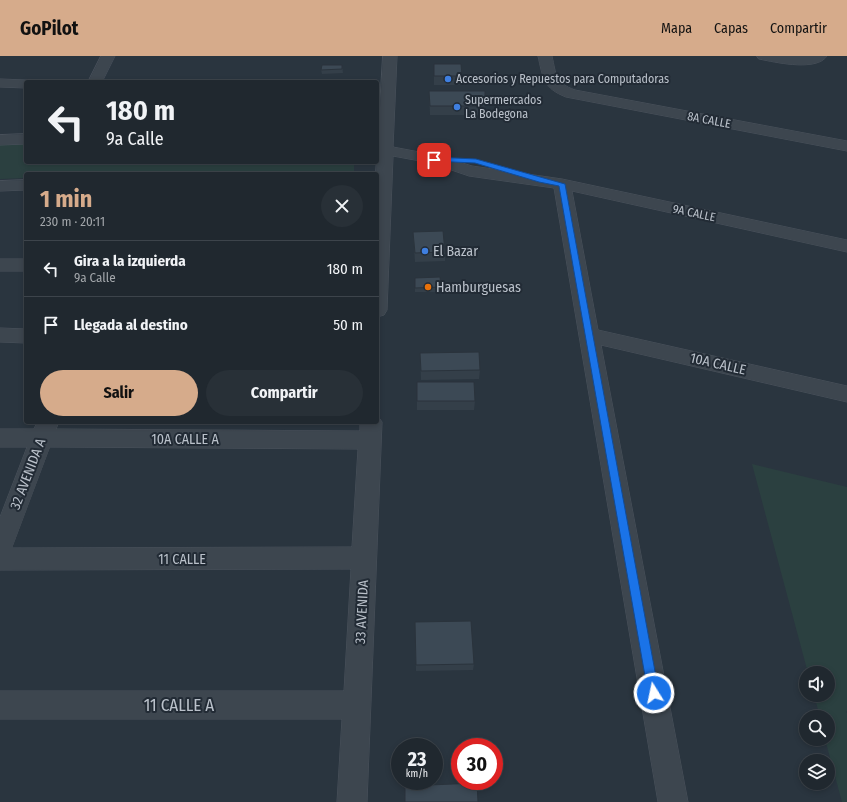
<!DOCTYPE html>
<html lang="es">
<head>
<meta charset="utf-8">
<style>
  body { margin:0; font-family:"Fira Sans Condensed",sans-serif; background:#283037; color:#f1f3f6; height:100vh; display:flex; flex-direction:column; font-size:15px; white-space:nowrap }
  * { box-sizing:border-box; margin:0 }
  p { font-size:13px; color:#a2a6aa }
  .icon { flex:none; width:22px; height:22px; fill:none; stroke:currentColor; stroke-width:2; stroke-linecap:round; stroke-linejoin:round }
  .map { position:relative; flex:1; overflow:hidden }
  .panel { position:absolute; left:24px; top:116px; width:355px; height:252px; display:flex; flex-direction:column; background:#20282f; border-radius:4px; box-shadow:0 2px 6px #0003,0 0 0 1px #3d444b }
  .panel>* { flex:none }
  .top-card { position:absolute; left:24px; top:24px; width:355px; height:84px; border-radius:4px; box-shadow:0 2px 6px #0003,0 0 0 1px #3d444b; background:#20282f; color:#f1f3f6; overflow:hidden }
  .controls { position:absolute; left:799px; top:610px; display:grid; gap:8px }
  .controls a { display:grid; place-items:center; width:36px; height:36px; border-radius:50%; background:#20282f; box-shadow:0 2px 6px #0003,0 0 0 1px #3d444b; font-size:20px }
  .speed { position:absolute; left:391px; top:682px; display:flex; gap:8px; font-size:20px; font-weight:700; text-align:center }
  .speed>* { display:grid; place-content:center; width:52px; height:52px; border-radius:50%; background:#20282f; box-shadow:0 2px 6px #0003,0 0 0 1px #3d444b; line-height:1 }
  .speed small { font-size:10px; font-weight:400 }
  .speed .limit { border:6px solid #d22; background:#fff; color:#111 }
  .pin { position:absolute; display:grid; place-items:center; width:34px; height:34px; color:#fff; margin:-17px; border-radius:8px; box-shadow:0 2px 6px #0006 }
  .me { position:absolute; width:44px; margin:-22px; rotate:350deg; stroke-linejoin:round; filter:drop-shadow(0 0 3px #0008) }
  .turn { display:flex; align-items:center; gap:14px; height:84px; padding:0 16px; font-size:18px }
  .turn .icon { width:52px; height:52px; stroke-width:2.5 }
  .turn b { display:block; font-size:28px; line-height:34px }
  .round { display:grid; place-items:center; flex:none; width:42px; height:42px; border-radius:21px; background:#283037 }
  .headline { display:flex; align-items:center; justify-content:space-between; height:68px; padding:0 16px }
  h1 { font-size:24px; font-weight:700; line-height:30px; color:#d6ab8b }
  .button { display:flex; gap:8px; margin-top:auto; padding:8px 16px }
  .button a { flex:1; height:46px; border-radius:24px; background:#d6ab8b; color:#111; font-size:16px; font-weight:700; line-height:46px; text-align:center }
  .button a+a { background:#283037; color:#f1f3f6 }
  ul { padding:0; list-style:none }
  li { display:flex; align-items:center; gap:12px; height:56px; padding:0 16px; border-top:1px solid #3d444b }
  li div { flex:1 }
  li b { display:block; font-size:15px }
  li em { font-style:normal }
  header { display:flex; align-items:center; gap:24px; box-sizing:border-box; height:56px; padding:0 20px; background:#d6ab8b; color:#111 }
  header strong { font-size:19px }
  nav { display:flex; gap:22px; margin-inline-start:auto; font-size:14px }
  .map>svg:first-child { display:block }
</style>
</head>
<body>
<header>
<strong>GoPilot</strong>
<nav><a>Mapa</a><a>Capas</a><a>Compartir</a></nav>
</header>
<div class="map">
<svg width="847" height="746" viewBox="0 0 847 746">
  <rect width="100%" height="100%" fill="#2a353f"/>
  <path fill="#2b4040" d="M0 86H26V106H354V115L344 118H26V122L0 123Z
    M752 408 847 431V655L846 656 847 657V746H842L825 683H828V661H820L814 639H828V617H808Z"/>
  <g fill="none" stroke-linecap="round" stroke-linejoin="round">
    <defs>
      <path id="minor" d="M101 0H115L102 26H88Z
        M383 0H397L393 91 440 100 472 110 562 123 847 184V196L572 135 598 274 847 330V346L601 289 688 746H658L554 132 469 120 431 107 393 100 387 254 384 259 377 261V118H376Z
        M538 0H552C556 18 555 27 575 34L847 85V95L566 41C543 32 543 22 538 0Z
        M757 0H827C817 15 779 7 764 4L759 3Z
        M0 23 26 24 32 26H26V32L0 31Z
        M26 78V88L0 89V79Z
        M26 124V134L0 135V125Z
        M0 203H26V215H0Z
        M0 272 26 273V287L0 286Z
        M377 359 382 366 367 746H337L342 663H0V635H344L351 513 0 514V461L27 391H0V373H34L37 366H59L56 373 360 375V366H377ZM50 391 358 393 352 491 12 492Z"/>
    </defs>
    <use href="#minor" stroke="#4a525c" stroke-width="1"/>
    <use href="#minor" fill="#3d464f" fill-rule="evenodd"/>
  </g>
  <path fill="#343f49" d="M434 8 462 20 461 29H434Z
    M342 9 343 17 322 18 321 14Z
    M429 35 485 50 484 59H430Z
    M413 176 445 196V205L415 206Z
    M415 222 441 231 440 236H415Z
    M420 297 480 314 479 323 421 324Z
    M417 326 475 345 474 354H417Z
    M415 566 474 608 473 614 416 615Z"/>
  <path fill="#3c4955" stroke="#2a333c" d="M434 8H461L462 20H434Z
    M322 9H342V13L321 14Z
    M429 35H485V50H430Z
    M443 175 445 196 415 197 413 176Z
    M440 221 441 231 415 232V222Z
    M479 296 480 314 421 315 420 297Z
    M417 326H474L475 345H417Z
    M471 565 474 608 416 609 415 566Z
    M477 727 478 746H405V730Z"/>
  <path fill="#1a73e8" stroke="#114b97" d="M434 101 476 103 565 128 659 637 658 641 654 643 650 641 648 637 559 130 539 126 475 107 431 105 430 104Z"/>
  <g fill="#3f7fe0" stroke="#222b35" stroke-width="1.5">
    <circle cx="448" cy="23" r="4"/>
    <circle cx="457" cy="51" r="4"/>
    <circle cx="425" cy="195" r="4"/>
  </g>
  <circle fill="#e8710a" stroke="#222b35" stroke-width="1.5" cx="428" cy="231" r="4"/>
  <g text-anchor="middle" dominant-baseline="central" stroke-width="4" stroke-linejoin="round" paint-order="stroke">
    <g font-size="12" fill="#bac1ca" stroke="#222b35" text-anchor="start">
      <text x="456" y="23">Accesorios y Repuestos para Computadoras</text>
      <text x="465" y="44">Supermercados<tspan x="465" dy="14">La Bodegona</tspan></text>
    </g>
    <g font-size="12" fill="#bac1ca" stroke="#222b35">
      <text transform="translate(709 64) rotate(11)">8A CALLE</text>
      <text transform="translate(694 157) rotate(12)">9A CALLE</text>
    </g>
    <g font-size="14" fill="#bac1ca" stroke="#222b35" text-anchor="start">
      <text x="433" y="195">El Bazar</text>
      <text x="436" y="231">Hamburguesas</text>
    </g>
    <g font-size="14" fill="#bac1ca" stroke="#222b35">
      <text transform="translate(718 308) rotate(13)">10A CALLE</text>
      <text x="185" y="383">10A CALLE A</text>
      <text transform="translate(28 418) rotate(-69)">32 AVENIDA A</text>
      <text x="182" y="503">11 CALLE</text>
      <text transform="translate(362 556) rotate(-87)">33 AVENIDA</text>
    </g>
    <g font-size="17" fill="#bac1ca" stroke="#222b35">
      <text x="179" y="649">11 CALLE A</text>
    </g>
  </g>
</svg>
<div class="controls">
<a><svg class="icon" aria-label="sound" viewBox="0 0 24 24"><path d="M4 9h4l5-4v14l-5-4H4zM17 9q2 3 0 6"/></svg></a>
<a><svg class="icon" aria-label="search" viewBox="0 0 24 24"><circle cx="10" cy="10" r="6"/><path d="M15 15l6 6"/></svg></a>
<a><svg class="icon" aria-label="layers" viewBox="0 0 24 24"><path d="M12 4l9 5-9 5-9-5zM3 14l9 5 9-5"/></svg></a>
</div>
<div class="speed"><div>23<small>km/h</small></div><div class="limit">30</div></div>
<div class="pin" style="left:434px;top:104px;background:#d93025"><svg class="icon" aria-label="arrive" viewBox="0 0 24 24"><path d="M6 21V4h12l-3 4 3 4H6"/></svg></div>
<svg class="me" style="left:654px;top:637px" viewBox="-20 -20 40 40"><circle r="17" fill="#1a73e8" stroke="#fff" stroke-width="3"/><path d="M0-11L8 9 0 5-8 9z" fill="#fff"/></svg>
<div class="top-card">
<div class="turn"><svg class="icon" aria-label="left" viewBox="0 0 24 24"><path d="M17 20v-9H6M10 6l-5 5 5 5"/></svg><div><b>180 m</b>9a Calle</div></div>
</div>
<section class="panel">
<div class="headline"><div><h1>1 min</h1><p>230 m · 20:11</p></div><a class="round"><svg class="icon" aria-label="close" viewBox="0 0 24 24"><path d="M6 6l12 12M18 6L6 18"/></svg></a></div>
<ul>
<li><svg class="icon" aria-label="left" viewBox="0 0 24 24"><path d="M17 20v-9H6M10 6l-5 5 5 5"/></svg><div><b>Gira a la izquierda</b><p>9a Calle</p></div><em>180 m</em></li>
<li><svg class="icon" aria-label="arrive" viewBox="0 0 24 24"><path d="M6 21V4h12l-3 4 3 4H6"/></svg><div><b>Llegada al destino</b></div><em>50 m</em></li>
</ul>
<div class="button"><a>Salir</a><a>Compartir</a></div>
</section>
</div>
</body>
</html>
